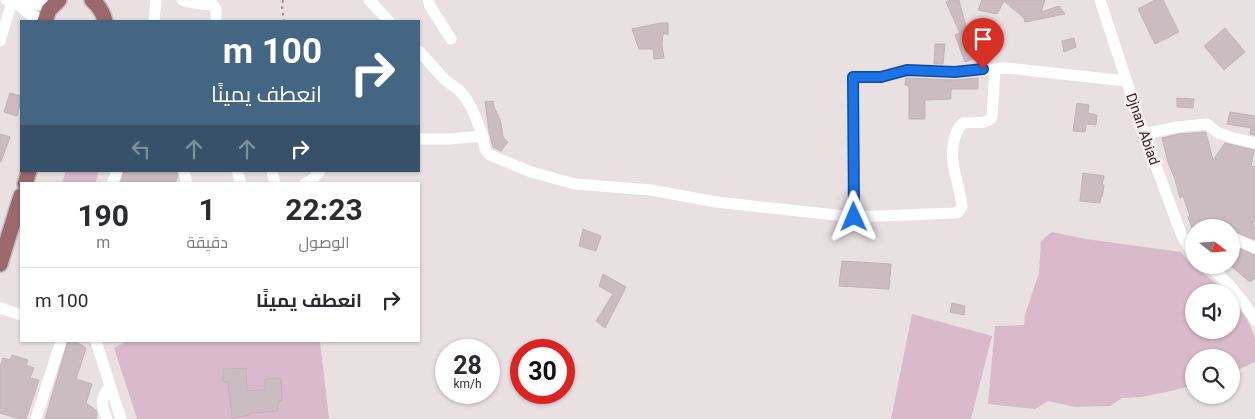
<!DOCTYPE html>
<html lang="ar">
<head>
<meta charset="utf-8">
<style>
  body { margin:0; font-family:Roboto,Cairo,sans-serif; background:#f2f2f3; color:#2b2b33; direction:rtl; height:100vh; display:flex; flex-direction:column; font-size:19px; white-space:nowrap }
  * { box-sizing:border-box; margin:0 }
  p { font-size:16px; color:#7c7c81 }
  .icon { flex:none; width:28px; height:28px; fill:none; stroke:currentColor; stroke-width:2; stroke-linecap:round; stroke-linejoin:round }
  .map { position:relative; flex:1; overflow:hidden; direction:ltr }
  .drawer { position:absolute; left:20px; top:182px; width:400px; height:160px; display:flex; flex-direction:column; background:#fff; border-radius:0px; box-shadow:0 1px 4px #0004; direction:rtl }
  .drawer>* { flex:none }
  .top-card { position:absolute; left:20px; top:20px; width:400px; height:152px; border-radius:0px; box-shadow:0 1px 4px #0004; direction:rtl; background:#446683; color:#fff; overflow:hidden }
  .needle { width:32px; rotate:107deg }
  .tools { position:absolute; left:1185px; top:219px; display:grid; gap:10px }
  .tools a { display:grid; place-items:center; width:55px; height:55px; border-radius:50%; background:#fff; box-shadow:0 1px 4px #0004; font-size:25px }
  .speed { position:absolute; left:435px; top:339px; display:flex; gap:10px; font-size:25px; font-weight:700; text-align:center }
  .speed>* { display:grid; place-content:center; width:65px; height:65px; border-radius:50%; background:#fff; box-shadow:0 1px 4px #0004; line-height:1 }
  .speed small { font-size:12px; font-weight:400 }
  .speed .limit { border:8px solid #d22; background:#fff; color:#111 }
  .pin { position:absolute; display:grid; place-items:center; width:42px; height:42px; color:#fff; margin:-51px -21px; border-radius:50% 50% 50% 0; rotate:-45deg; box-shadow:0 0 5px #0007 }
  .pin .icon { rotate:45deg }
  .me { position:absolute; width:55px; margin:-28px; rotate:359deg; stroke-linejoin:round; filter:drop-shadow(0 0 4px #0008) }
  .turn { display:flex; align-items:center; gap:18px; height:105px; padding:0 15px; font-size:22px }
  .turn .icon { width:65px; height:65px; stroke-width:2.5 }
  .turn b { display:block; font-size:35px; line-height:42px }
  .lanes { display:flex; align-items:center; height:48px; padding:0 15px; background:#0003; justify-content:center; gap:25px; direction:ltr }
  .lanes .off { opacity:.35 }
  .eta { display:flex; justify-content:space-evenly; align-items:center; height:85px; text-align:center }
  .eta b { font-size:30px; font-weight:700; line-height:35px }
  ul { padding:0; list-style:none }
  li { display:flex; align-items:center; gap:15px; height:65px; padding:0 15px; border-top:1px solid #e1e1e2 }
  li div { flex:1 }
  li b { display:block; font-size:19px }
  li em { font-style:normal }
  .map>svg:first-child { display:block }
</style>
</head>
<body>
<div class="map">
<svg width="1255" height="419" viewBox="0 0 1255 419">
  <rect width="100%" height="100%" fill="#e9e0e2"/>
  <path fill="#d9bacb" d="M66 171H99L95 184H68L62 182Z
    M1052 232 1086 239 1181 252 1189 262 1227 292H1194V330H1231V298L1247 319 1255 338V362L1231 373V358H1194V385L1171 391 1142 397 1122 398 1110 406 1075 407 1048 401 1035 409 988 404 995 326 1024 325 1025 315 1039 273 1041 241Z
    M912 314 992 336 971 419H891Z
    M127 341H320L329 419H137L114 348Z"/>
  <path fill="#cabcc0" stroke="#c2b3b7" d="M950 0H959L968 34 969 33 978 57 965 62 955 35 960 33 946 2Z
    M982 0H1045L1041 12 1059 6 1065 14 1025 22 1024 18 1004 1 997 14 978 10Z
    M1155 0H1163L1179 32 1155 44 1138 9Z
    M661 23H668V35L663 33 662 45 664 58 654 59 653 49H639L632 29Z
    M1225 28 1245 52 1224 70 1204 46Z
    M1074 38 1076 47 1064 52 1062 41Z
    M935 44H945L943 64H934Z
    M906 78 955 80 978 78V89H951V99L925 100V119H909V86L905 85Z
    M10 93 21 96V102L17 116 4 112Z
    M1177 98 1194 99 1193 108 1177 107Z
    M493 101 494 107 501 122 503 137 508 142 501 151 493 147 489 131 485 102Z
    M1077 103 1089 105 1088 113 1097 115 1096 125 1086 124 1085 132 1073 131Z
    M1230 112 1255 116V135L1250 134 1251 128 1227 124Z
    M1205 132 1206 133 1213 160 1225 143 1254 150 1251 167 1255 166V222H1252L1255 230V240L1231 230V228H1192L1188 217 1190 216 1183 196 1180 198 1175 179 1168 162 1162 138 1179 134Z
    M0 134 10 137 1 162H0Z
    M124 171H176L178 176 175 184H120Z
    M1083 173 1104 176 1102 185H1104L1103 193 1102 197H1101L1100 203 1080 201Z
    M583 229 601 236 596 251 579 246Z
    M1231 245 1255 255V278L1250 282 1231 266Z
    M842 261 891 264 889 289 839 286Z
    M603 274 626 287 605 328 596 321 613 294 599 286Z
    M952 303 965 306 964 315 950 312Z
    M68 341H75L86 348 76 379 92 384 86 403 96 410 97 415 96 419H45Z
    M12 355 28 360 26 365 34 368 30 378 39 380 26 419H20L0 413V367L3 358 10 360Z
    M246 368 247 391 265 390V379L281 378 282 400 278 402V411L250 413V415L232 418 228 382H223V369Z"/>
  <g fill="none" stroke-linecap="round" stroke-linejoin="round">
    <defs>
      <path id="major" d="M92 0C99 6 103 12 105 21
        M45 21 49 10 59 0
        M25 184 29 171
        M0 264 21 196"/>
    </defs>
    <use href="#major" stroke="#c3bdbd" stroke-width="18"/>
    <path stroke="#aa8389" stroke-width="2" stroke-dasharray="2.5 4" stroke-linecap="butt" d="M283 0 282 6 284 21"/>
    <path stroke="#fff" stroke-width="11" d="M6 0 18 4 29 14 43 21
      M182 0C191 4 203 4 213 5L216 9V21
      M369 0 389 21
      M428 0 430 6 451 39
      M1100 0 1144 134 1182 236 1188 246 1194 254
      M18 4H32L52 5
      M154 21 156 0
      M0 41 12 2
      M419 51 445 80 459 90 467 100 473 111 483 136 449 139H419
      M1144 134 1178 127 1207 124 1218 133 1233 138 1255 143
      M483 136C484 144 484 150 490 155L531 172 575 184 651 190 716 202 854 217 955 213 958 212 962 207C960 183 947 161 955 137 957 131 958 127 963 123 973 121 985 126 992 117L995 69
      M184 171 187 184
      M237 171 241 184
      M272 171 275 184
      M112 184 117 171
      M304 184 312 180 320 171
      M854 217 853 77H881L907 70 955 72 1006 68 1126 81
      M1231 237 1255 248
      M1207 265C1227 280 1242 298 1255 320
      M0 308 21 315
      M96 341 110 386 121 419
      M36 419 61 341
      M107 419C101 403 99 400 110 386"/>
    <use href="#major" stroke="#9b686d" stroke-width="15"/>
  </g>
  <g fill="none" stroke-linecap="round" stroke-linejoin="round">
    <defs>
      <path id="route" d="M854 217 853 77H881L907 70 955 72 983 69"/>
    </defs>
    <use href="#route" stroke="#114b97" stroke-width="12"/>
    <use href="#route" stroke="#1a73e8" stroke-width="9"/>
  </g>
  <g text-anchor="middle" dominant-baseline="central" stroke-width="5" stroke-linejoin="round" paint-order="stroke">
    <g font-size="14" fill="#382224" stroke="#f6f0f2">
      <text transform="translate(1143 129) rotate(71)">Djnan Abiad</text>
    </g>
  </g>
</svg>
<div class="tools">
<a><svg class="needle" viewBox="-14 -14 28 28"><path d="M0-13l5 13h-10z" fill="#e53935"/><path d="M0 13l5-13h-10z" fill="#7c7c81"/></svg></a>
<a><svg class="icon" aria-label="sound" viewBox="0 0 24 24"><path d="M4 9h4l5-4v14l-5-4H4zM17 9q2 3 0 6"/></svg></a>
<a><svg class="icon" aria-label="search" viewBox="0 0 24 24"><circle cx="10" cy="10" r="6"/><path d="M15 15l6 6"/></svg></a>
</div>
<div class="speed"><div>28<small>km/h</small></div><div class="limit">30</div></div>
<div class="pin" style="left:983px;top:69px;background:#d93025"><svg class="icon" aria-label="arrive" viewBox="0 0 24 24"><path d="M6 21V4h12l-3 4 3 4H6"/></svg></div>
<svg class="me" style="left:854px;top:217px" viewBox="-20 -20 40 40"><path d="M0-17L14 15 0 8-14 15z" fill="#1a73e8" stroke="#fff" stroke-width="4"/></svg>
<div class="top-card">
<div class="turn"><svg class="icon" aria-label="right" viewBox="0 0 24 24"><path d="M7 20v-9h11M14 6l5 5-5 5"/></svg><div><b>100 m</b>انعطف يمينًا</div></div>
<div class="lanes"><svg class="icon off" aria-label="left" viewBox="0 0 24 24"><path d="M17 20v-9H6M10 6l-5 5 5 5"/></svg><svg class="icon off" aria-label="ahead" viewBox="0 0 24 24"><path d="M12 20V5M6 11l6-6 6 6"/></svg><svg class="icon off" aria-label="ahead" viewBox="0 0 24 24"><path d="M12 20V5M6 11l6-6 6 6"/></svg><svg class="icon" aria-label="right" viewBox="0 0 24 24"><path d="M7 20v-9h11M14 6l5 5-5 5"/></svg></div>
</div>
<section class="drawer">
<div class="eta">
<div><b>22:23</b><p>الوصول</p></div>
<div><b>1</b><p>دقيقة</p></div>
<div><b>190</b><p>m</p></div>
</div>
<ul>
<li><svg class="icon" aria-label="right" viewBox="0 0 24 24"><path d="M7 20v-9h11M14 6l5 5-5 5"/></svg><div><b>انعطف يمينًا</b></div><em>100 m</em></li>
</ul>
</section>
</div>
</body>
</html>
